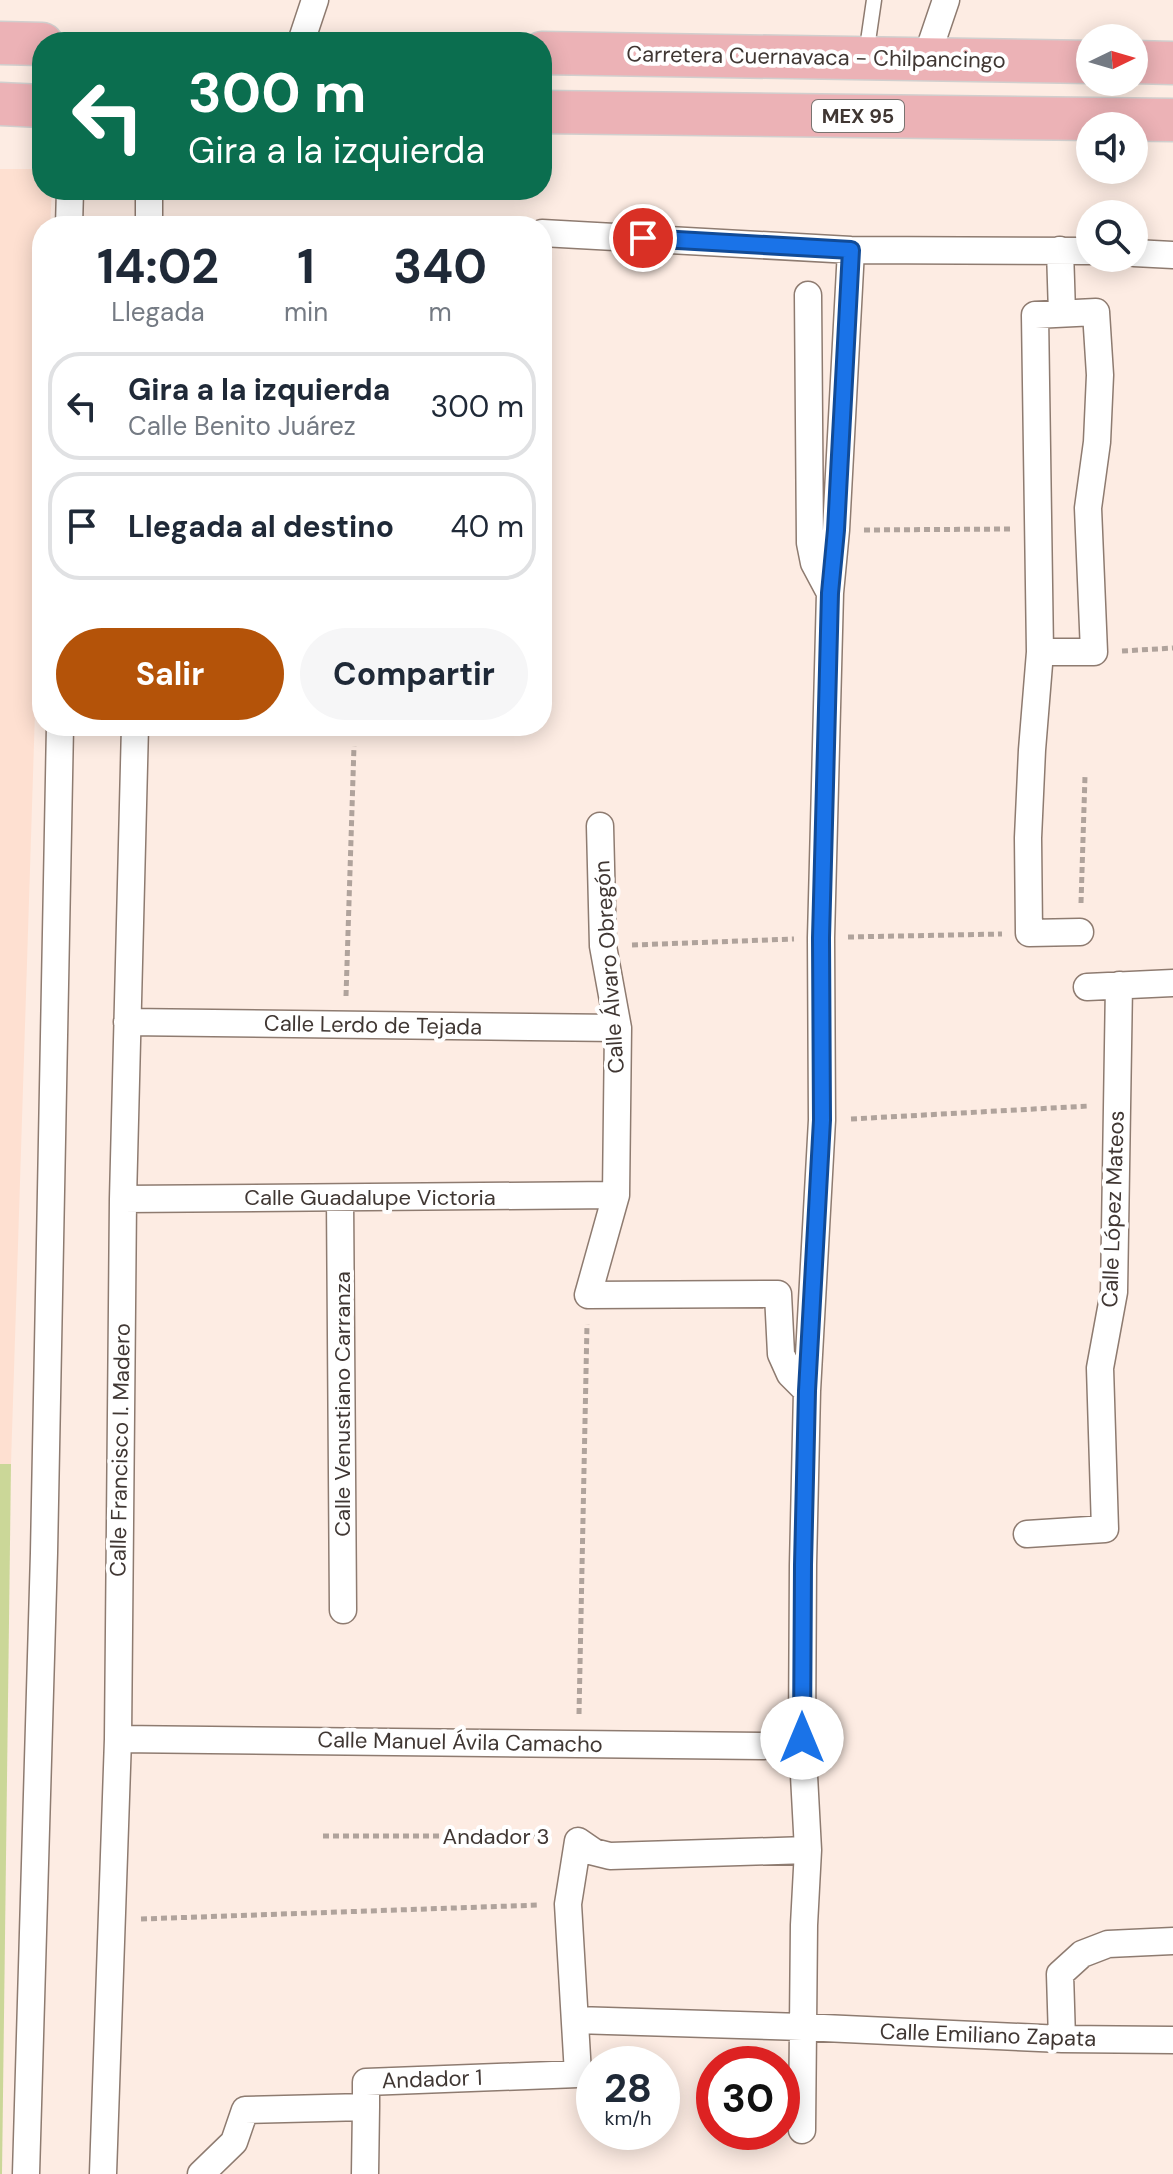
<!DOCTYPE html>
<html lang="es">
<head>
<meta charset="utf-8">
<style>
  body { margin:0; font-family:"DM Sans",sans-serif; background:#f6f6f7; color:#1f2937; height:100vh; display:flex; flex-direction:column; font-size:30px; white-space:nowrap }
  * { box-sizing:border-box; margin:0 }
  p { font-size:26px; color:#747a83 }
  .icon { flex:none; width:44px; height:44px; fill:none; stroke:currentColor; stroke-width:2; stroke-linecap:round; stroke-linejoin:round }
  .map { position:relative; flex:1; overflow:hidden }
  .sheet { position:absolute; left:32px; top:216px; width:520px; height:520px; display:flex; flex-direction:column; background:#fff; border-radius:32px; box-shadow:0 4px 20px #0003 }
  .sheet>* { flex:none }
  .guide { position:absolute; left:32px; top:32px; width:520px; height:168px; border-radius:32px; box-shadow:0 4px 20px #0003; background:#0b6e4f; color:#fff; overflow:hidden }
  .needle { width:52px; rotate:85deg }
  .tools { position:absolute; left:1076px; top:24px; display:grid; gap:16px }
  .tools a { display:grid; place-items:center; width:72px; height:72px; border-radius:50%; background:#fff; box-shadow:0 4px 20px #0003; font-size:40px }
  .speed { position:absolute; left:576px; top:2046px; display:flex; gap:16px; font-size:40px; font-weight:700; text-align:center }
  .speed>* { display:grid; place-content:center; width:104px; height:104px; border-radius:50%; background:#fff; box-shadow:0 4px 20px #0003; line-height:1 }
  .speed small { font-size:20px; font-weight:400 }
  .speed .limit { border:12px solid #d22; background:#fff; color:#111 }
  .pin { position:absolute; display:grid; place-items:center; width:68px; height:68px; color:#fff; margin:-34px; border:4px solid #fff; border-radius:50%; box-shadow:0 2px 8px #0007 }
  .me { position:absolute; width:88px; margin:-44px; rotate:0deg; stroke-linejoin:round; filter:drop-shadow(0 0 6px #0008) }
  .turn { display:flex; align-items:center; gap:28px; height:168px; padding:0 24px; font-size:36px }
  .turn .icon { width:104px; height:104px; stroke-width:2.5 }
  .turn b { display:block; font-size:56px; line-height:68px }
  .eta { display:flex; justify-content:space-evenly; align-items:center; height:136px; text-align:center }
  .eta b { font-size:48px; font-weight:700; line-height:56px }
  .cta { display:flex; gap:16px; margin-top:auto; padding:16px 24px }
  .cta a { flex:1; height:92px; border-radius:48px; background:#b45309; color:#fff; font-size:32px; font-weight:700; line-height:92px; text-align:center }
  .cta a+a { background:#f6f6f7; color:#1f2937 }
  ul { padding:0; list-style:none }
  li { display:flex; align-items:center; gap:24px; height:108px; margin:0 16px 12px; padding:0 8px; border:4px solid #e0e1e3; border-radius:32px }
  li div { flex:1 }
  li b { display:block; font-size:30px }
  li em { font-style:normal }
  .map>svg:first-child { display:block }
</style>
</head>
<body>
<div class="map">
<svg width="1173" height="2174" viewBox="0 0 1173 2174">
  <rect width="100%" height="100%" fill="#fdece3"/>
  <path fill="#fee0d1" d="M0 169H42V190H52L50 226H42V493L11 1464H0Z"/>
  <path fill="#cbd798" d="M0 1464H11L2 2174H0Z"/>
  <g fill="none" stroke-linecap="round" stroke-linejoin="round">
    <defs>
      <path id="lane" d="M866 55 874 0"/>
      <path id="street" d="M301 42 315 0
        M926 59 946 0
        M69 226 70 190
        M149 226V190
        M542 233 851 250 1090 251
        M1060 250 1062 313
        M1134 253 1173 255
        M808 295 810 543 814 563 830 593
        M1040 652H1094L1088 508 1097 442 1100 375 1096 312 1035 315 1040 652 1032 750 1028 838 1029 933 1080 932
        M600 826 603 946 618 1028 616 1195 588 1295 778 1294 781 1354 790 1374 807 1391
        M1087 987 1173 983
        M127 1022 618 1028
        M340 1198 343 1610
        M123 1199 616 1195
        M1027 1534 1105 1529 1100 1368 1114 1292 1119 985
        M118 1739 763 1746 802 1738
        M575 2020 802 2027 1062 2039 1173 2040
        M1062 2039 1060 1974 1082 1954 1108 1944 1173 1941
        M802 2130 804 1925 808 1850 802 1738 803 1565 807 1391 822 1120 821 938 830 593 836 530 851 250
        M26 2174 44 1553 60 726
        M103 2174 118 1739 123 1199 135 726
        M201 2174 234 2142 245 2110 366 2107V2082L578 2074 568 1904 578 1841 594 1852 610 1856 808 1850
        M365 2174 366 2107"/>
      <path id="primary" d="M0 43 42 44
        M542 53 1090 62
        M1134 62 1173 63
        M0 104 42 106
        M542 112 1173 120"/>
    </defs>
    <use href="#lane" stroke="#8e7b70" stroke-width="17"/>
    <use href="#street" stroke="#8e7b70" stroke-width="29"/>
    <use href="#primary" stroke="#d1cfce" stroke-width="45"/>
    <path stroke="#b0a39c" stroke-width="5" stroke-dasharray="6 4" stroke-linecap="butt" d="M864 530 1010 529
      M1122 651 1173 648
      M1081 903 1085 776
      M848 937 1002 934
      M632 945 794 939
      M346 996 354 746
      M851 1119 1089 1106
      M579 1714 587 1324
      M323 1836H550
      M141 1919 539 1905"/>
    <use href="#lane" stroke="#fff" stroke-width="14"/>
    <use href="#street" stroke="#fff" stroke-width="26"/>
    <use href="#primary" stroke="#ecb2b6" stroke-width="42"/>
  </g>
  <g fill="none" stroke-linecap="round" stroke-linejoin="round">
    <defs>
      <path id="route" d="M643 238 851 250 836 530 830 593 821 938 822 1120 807 1391 803 1565 802 1738"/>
    </defs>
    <use href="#route" stroke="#114b97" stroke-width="20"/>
    <use href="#route" stroke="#1a73e8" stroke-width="14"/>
  </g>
  <g text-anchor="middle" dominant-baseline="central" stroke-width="8" stroke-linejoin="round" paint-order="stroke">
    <rect fill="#fff" stroke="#797370" stroke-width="2" x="812" y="100" width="92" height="32" rx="6"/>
    <g font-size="20" font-weight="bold" fill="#403733">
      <text x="858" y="116">MEX 95</text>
    </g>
    <g font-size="22" fill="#403733" stroke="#fff">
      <text transform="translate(816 57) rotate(1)">Carretera Cuernavaca - Chilpancingo</text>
      <text transform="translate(609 967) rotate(-94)">Calle Álvaro Obregón</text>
      <text transform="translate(373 1025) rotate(1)">Calle Lerdo de Tejada</text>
      <text x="370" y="1197">Calle Guadalupe Victoria</text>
      <text transform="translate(1113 1209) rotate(-88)">Calle López Mateos</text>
      <text transform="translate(342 1404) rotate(-90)">Calle Venustiano Carranza</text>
      <text transform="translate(120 1450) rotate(-89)">Calle Francisco I. Madero</text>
      <text transform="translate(460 1742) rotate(1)">Calle Manuel Ávila Camacho</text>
      <text x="496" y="1836">Andador 3</text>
      <text transform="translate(988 2035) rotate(2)">Calle Emiliano Zapata</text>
      <text transform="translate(432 2079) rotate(-2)">Andador 1</text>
    </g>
  </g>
</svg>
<div class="tools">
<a><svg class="needle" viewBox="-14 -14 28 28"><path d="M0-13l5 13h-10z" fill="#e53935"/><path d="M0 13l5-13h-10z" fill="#747a83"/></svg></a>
<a><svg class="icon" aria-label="sound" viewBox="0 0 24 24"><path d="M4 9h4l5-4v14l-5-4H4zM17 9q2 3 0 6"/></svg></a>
<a><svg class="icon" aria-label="search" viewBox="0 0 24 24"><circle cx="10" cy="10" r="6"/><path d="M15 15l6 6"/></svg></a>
</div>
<div class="speed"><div>28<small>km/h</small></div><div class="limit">30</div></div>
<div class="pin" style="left:643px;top:238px;background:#d93025"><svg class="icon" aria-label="arrive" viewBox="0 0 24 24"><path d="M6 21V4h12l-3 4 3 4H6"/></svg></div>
<svg class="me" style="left:802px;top:1738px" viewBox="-20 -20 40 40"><circle r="19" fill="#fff"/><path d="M0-13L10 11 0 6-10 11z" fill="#1a73e8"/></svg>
<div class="guide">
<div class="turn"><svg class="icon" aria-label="left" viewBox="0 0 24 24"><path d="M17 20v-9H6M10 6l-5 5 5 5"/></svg><div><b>300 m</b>Gira a la izquierda</div></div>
</div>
<section class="sheet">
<div class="eta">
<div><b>14:02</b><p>Llegada</p></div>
<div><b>1</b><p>min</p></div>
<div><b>340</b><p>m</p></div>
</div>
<ul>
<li><svg class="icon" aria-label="left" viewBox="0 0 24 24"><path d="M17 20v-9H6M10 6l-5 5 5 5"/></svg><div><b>Gira a la izquierda</b><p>Calle Benito Juárez</p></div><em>300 m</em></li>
<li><svg class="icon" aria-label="arrive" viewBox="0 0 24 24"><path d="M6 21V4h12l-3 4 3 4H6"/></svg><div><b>Llegada al destino</b></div><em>40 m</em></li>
</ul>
<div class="cta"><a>Salir</a><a>Compartir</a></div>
</section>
</div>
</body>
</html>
